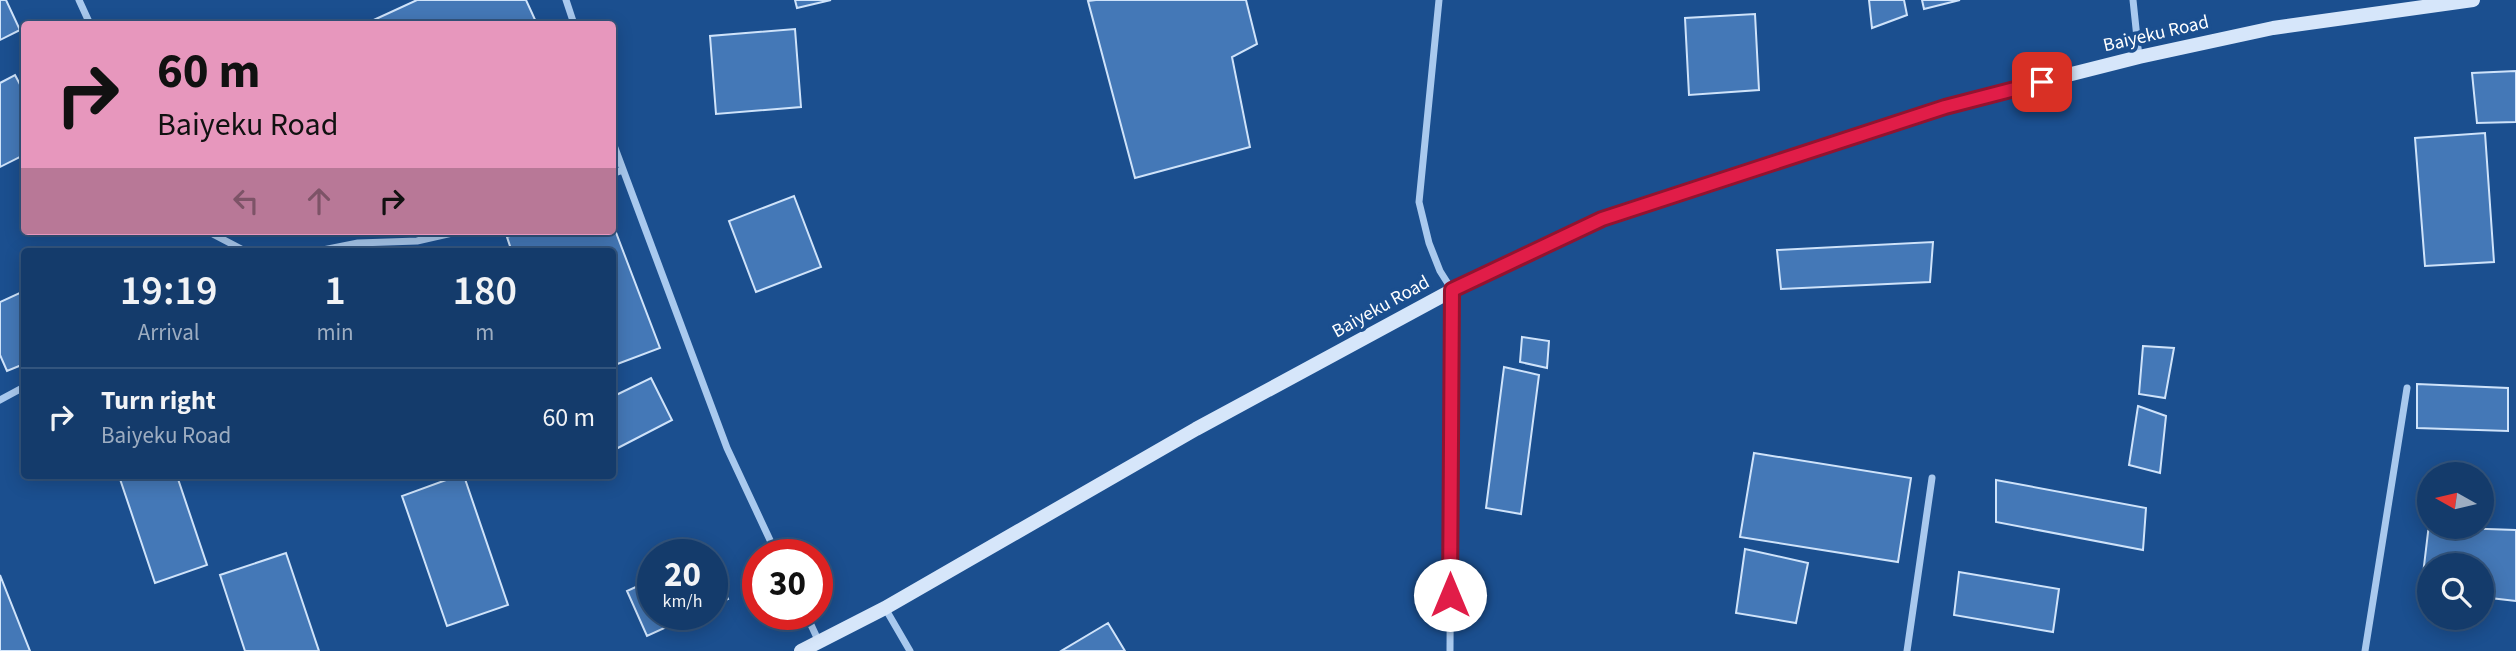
<!DOCTYPE html>
<html lang="en">
<head>
<meta charset="utf-8">
<style>
  body { margin:0; font-family:"Source Sans 3",sans-serif; background:#1d4271; color:#f1f3f6; height:100vh; display:flex; flex-direction:column; font-size:26px; white-space:nowrap }
  * { box-sizing:border-box; margin:0 }
  p { font-size:23px; color:#9dadc1 }
  .icon { flex:none; width:38px; height:38px; fill:none; stroke:currentColor; stroke-width:2; stroke-linecap:round; stroke-linejoin:round }
  .map { position:relative; flex:1; overflow:hidden }
  .details { position:absolute; left:21px; top:248px; width:595px; height:231px; display:flex; flex-direction:column; background:#143b6b; border-radius:7px; box-shadow:0 4px 18px #0003,0 0 0 2px #33557e }
  .details>* { flex:none }
  .banner { position:absolute; left:21px; top:21px; width:595px; height:214px; border-radius:7px; box-shadow:0 4px 18px #0003,0 0 0 2px #33557e; background:#e797bd; color:#111; overflow:hidden }
  .needle { width:46px; rotate:278deg }
  .fabs { position:absolute; left:2417px; top:462px; display:grid; gap:14px }
  .fabs a { display:grid; place-items:center; width:77px; height:77px; border-radius:50%; background:#143b6b; box-shadow:0 4px 18px #0003,0 0 0 2px #33557e; font-size:35px }
  .speed { position:absolute; left:637px; top:539px; display:flex; gap:14px; font-size:35px; font-weight:700; text-align:center }
  .speed>* { display:grid; place-content:center; width:91px; height:91px; border-radius:50%; background:#143b6b; box-shadow:0 4px 18px #0003,0 0 0 2px #33557e; line-height:1 }
  .speed small { font-size:18px; font-weight:400 }
  .speed .limit { border:10px solid #d22; background:#fff; color:#111 }
  .pin { position:absolute; display:grid; place-items:center; width:60px; height:60px; color:#fff; margin:-30px; border-radius:14px; box-shadow:0 4px 10px #0006 }
  .me { position:absolute; width:77px; margin:-38px; rotate:0deg; stroke-linejoin:round; filter:drop-shadow(0 0 5px #0008) }
  .turn { display:flex; align-items:center; gap:24px; height:147px; padding:0 21px; font-size:32px }
  .turn .icon { width:91px; height:91px; stroke-width:2.5 }
  .turn b { display:block; font-size:49px; line-height:60px }
  .lanes { display:flex; align-items:center; height:66px; padding:0 21px; background:#0003; justify-content:center; gap:35px; direction:ltr }
  .lanes .off { opacity:.35 }
  .eta { display:flex; justify-content:space-evenly; align-items:center; height:119px; text-align:center }
  .eta b { font-size:42px; font-weight:600; line-height:49px }
  ul { padding:0; list-style:none }
  li { display:flex; align-items:center; gap:21px; height:98px; padding:0 21px; border-top:2px solid #33557e }
  li div { flex:1 }
  li b { display:block; font-size:26px }
  li em { font-style:normal }
  .map>svg:first-child { display:block }
</style>
</head>
<body>
<div class="map">
<svg width="2516" height="651" viewBox="0 0 2516 651">
  <rect width="100%" height="100%" fill="#1b4f8f"/>
  <path fill="#4478b7" stroke="#cfe3fa" stroke-width="2" d="M0 0H6L20 30 0 40Z
    M417 0H526L537 24H365Z
    M795 0H831L797 8Z
    M1096 0H1246L1257 44 1232 57 1250 147 1135 178 1088 1Z
    M1869 0H1904L1907 15 1872 28Z
    M1922 0H1960L1924 9Z
    M1755 14 1759 90 1689 95 1685 18Z
    M795 29 801 107 716 114 710 36Z
    M2516 71V122L2477 123 2472 73Z
    M15 75 24 92V155L0 167V83Z
    M2485 133 2494 262 2425 266 2415 138Z
    M794 196 821 267 756 292 729 221Z
    M612 222 660 348 612 366V252H512L507 237 523 231H612Z
    M1933 242 1930 282 1781 289 1777 250Z
    M24 291V364L7 371 0 355V302Z
    M1522 337 1549 341 1547 368 1520 362Z
    M2143 346 2174 348 2165 398 2139 394Z
    M1504 367 1539 375 1521 514 1486 508Z
    M651 378 672 420 612 451V397Z
    M2417 384 2508 388V431L2417 428Z
    M2138 406 2166 416 2160 473 2129 465Z
    M1754 453 1911 478 1898 562 1740 537Z
    M119 476H177L207 565 155 583Z
    M457 476H464L508 605 447 626 402 496Z
    M1996 480 2146 508 2143 550 1996 522Z
    M2429 524V527L2516 530V601L2482 597V565H2429V592L2421 591Z
    M1745 549 1808 563 1796 623 1736 613Z
    M286 553 319 651H245L220 575Z
    M712 565 728 599 712 606Z
    M1959 572 2059 589 2053 632 1954 615Z
    M0 575 30 651H0Z
    M653 579V614H695L647 636 627 591Z
    M1108 623 1125 651H1061Z"/>
  <g fill="none" stroke-linecap="round" stroke-linejoin="round">
    <path stroke="#a9c9ee" stroke-width="7" d="M79 0 90 24
      M566 0 574 24
      M1439 0 1419 202 1429 243 1440 271 1452 290 1450 651
      M2133 0 2139 57
      M612 140 727 448 777 555
      M612 174 623 170
      M207 231 247 252
      M313 252 358 243 417 241 461 231
      M0 400 24 387
      M885 608 910 651
      M806 614 819 642
      M1907 651 1932 478
      M2365 651 2407 388"/>
    <path stroke="#d6e6fa" stroke-width="14" d="M801 651 885 608 1196 429 1475 278 1602 219 1945 106 2139 57 2273 28 2473 0"/>
  </g>
  <g fill="none" stroke-linecap="round" stroke-linejoin="round">
    <defs>
      <path id="route" d="M1450 595 1452 290 1602 219 1945 107 2042 82"/>
    </defs>
    <use href="#route" stroke="#92132f" stroke-width="18"/>
    <use href="#route" stroke="#e11d48" stroke-width="12"/>
  </g>
  <g text-anchor="middle" dominant-baseline="central" stroke-width="7" stroke-linejoin="round" paint-order="stroke">
    <g font-size="19" fill="#fff" stroke="#1b4f8f">
      <text transform="translate(2156 34) rotate(-13)">Baiyeku Road</text>
      <text transform="translate(1381 307) rotate(-29)">Baiyeku Road</text>
    </g>
  </g>
</svg>
<div class="fabs">
<a><svg class="needle" viewBox="-14 -14 28 28"><path d="M0-13l5 13h-10z" fill="#e53935"/><path d="M0 13l5-13h-10z" fill="#9dadc1"/></svg></a>
<a><svg class="icon" aria-label="search" viewBox="0 0 24 24"><circle cx="10" cy="10" r="6"/><path d="M15 15l6 6"/></svg></a>
</div>
<div class="speed"><div>20<small>km/h</small></div><div class="limit">30</div></div>
<div class="pin" style="left:2042px;top:82px;background:#d93025"><svg class="icon" aria-label="arrive" viewBox="0 0 24 24"><path d="M6 21V4h12l-3 4 3 4H6"/></svg></div>
<svg class="me" style="left:1450px;top:595px" viewBox="-20 -20 40 40"><circle r="19" fill="#fff"/><path d="M0-13L10 11 0 6-10 11z" fill="#e11d48"/></svg>
<div class="banner">
<div class="turn"><svg class="icon" aria-label="right" viewBox="0 0 24 24"><path d="M7 20v-9h11M14 6l5 5-5 5"/></svg><div><b>60 m</b>Baiyeku Road</div></div>
<div class="lanes"><svg class="icon off" aria-label="left" viewBox="0 0 24 24"><path d="M17 20v-9H6M10 6l-5 5 5 5"/></svg><svg class="icon off" aria-label="ahead" viewBox="0 0 24 24"><path d="M12 20V5M6 11l6-6 6 6"/></svg><svg class="icon" aria-label="right" viewBox="0 0 24 24"><path d="M7 20v-9h11M14 6l5 5-5 5"/></svg></div>
</div>
<section class="details">
<div class="eta">
<div><b>19:19</b><p>Arrival</p></div>
<div><b>1</b><p>min</p></div>
<div><b>180</b><p>m</p></div>
</div>
<ul>
<li><svg class="icon" aria-label="right" viewBox="0 0 24 24"><path d="M7 20v-9h11M14 6l5 5-5 5"/></svg><div><b>Turn right</b><p>Baiyeku Road</p></div><em>60 m</em></li>
</ul>
</section>
</div>
</body>
</html>
